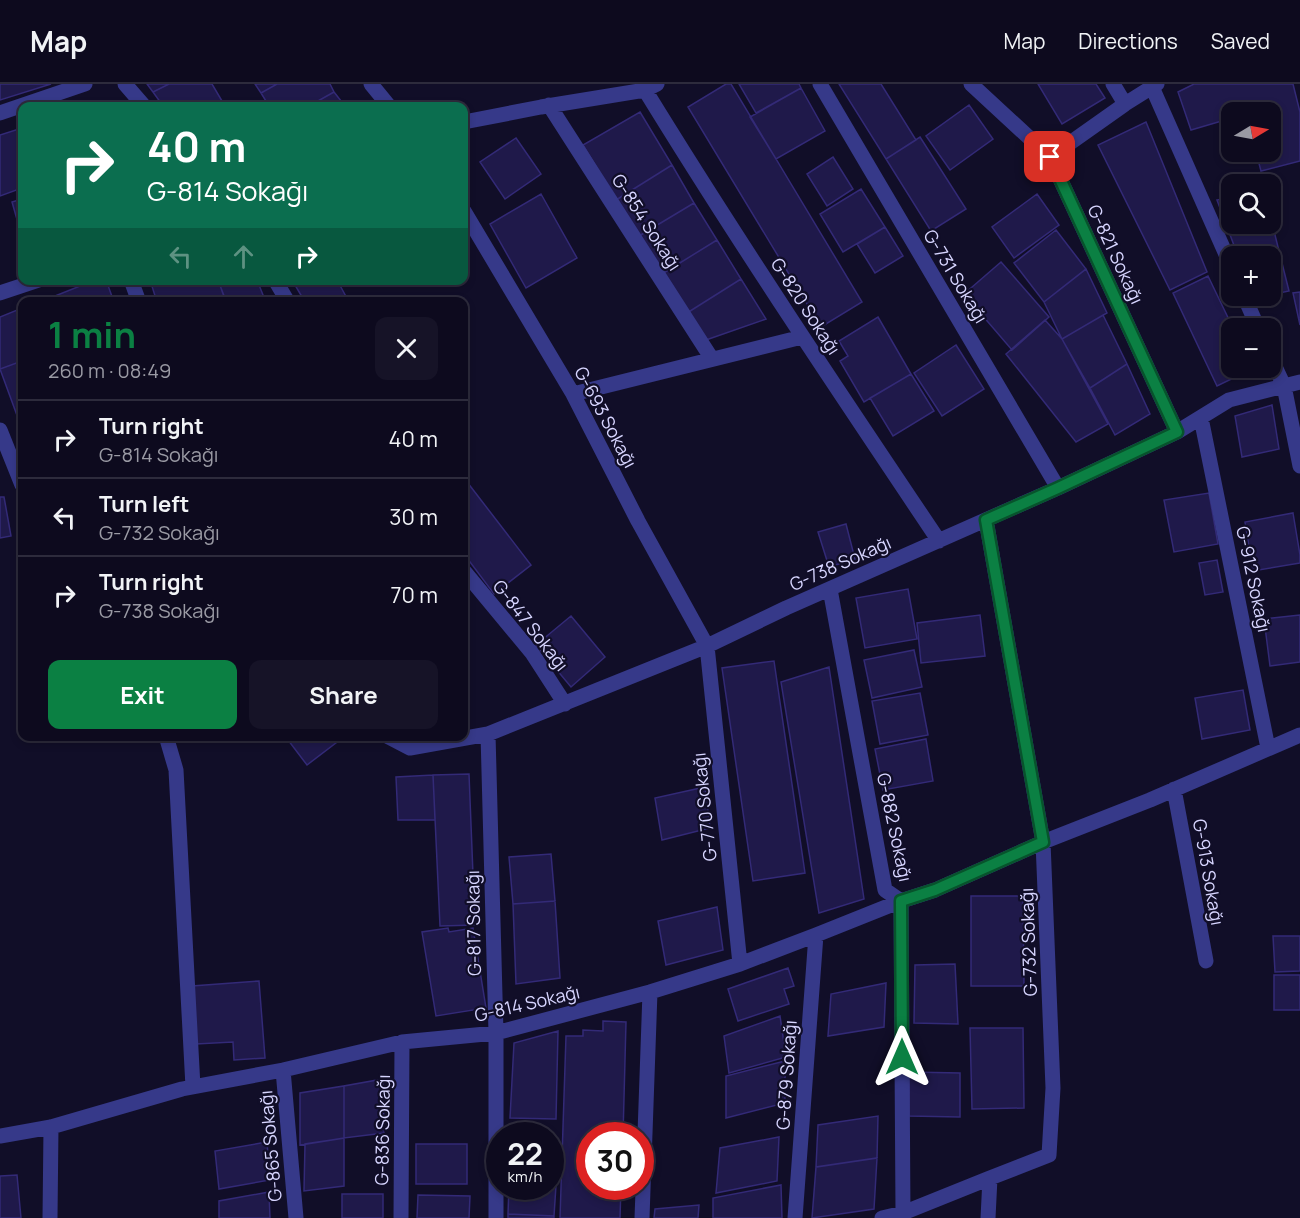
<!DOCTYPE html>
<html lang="en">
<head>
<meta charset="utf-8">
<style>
  body { margin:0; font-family:Manrope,sans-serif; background:#161327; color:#f1f3f6; height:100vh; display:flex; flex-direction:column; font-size:22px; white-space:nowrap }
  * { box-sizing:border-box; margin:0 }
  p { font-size:20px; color:#9a9aa4 }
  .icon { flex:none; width:33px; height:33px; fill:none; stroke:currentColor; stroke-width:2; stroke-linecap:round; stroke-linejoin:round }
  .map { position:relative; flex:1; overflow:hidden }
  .side { position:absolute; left:18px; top:213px; width:450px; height:444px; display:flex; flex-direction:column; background:#0d0a1e; border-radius:12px; box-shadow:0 3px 9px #0003,0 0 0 2px #2d2b3c }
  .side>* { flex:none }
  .guide { position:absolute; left:18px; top:18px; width:450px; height:183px; border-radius:12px; box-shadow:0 3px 9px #0003,0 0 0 2px #2d2b3c; background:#0b6e4f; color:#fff; overflow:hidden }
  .needle { width:39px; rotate:80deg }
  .controls { position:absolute; left:1221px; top:18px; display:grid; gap:12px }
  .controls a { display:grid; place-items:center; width:60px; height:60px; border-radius:12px; background:#0d0a1e; box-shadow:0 3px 9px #0003,0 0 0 2px #2d2b3c; font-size:30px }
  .speed { position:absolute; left:486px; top:1038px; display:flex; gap:12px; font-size:30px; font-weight:700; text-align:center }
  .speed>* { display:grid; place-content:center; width:78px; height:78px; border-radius:50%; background:#0d0a1e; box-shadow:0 3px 9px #0003,0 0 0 2px #2d2b3c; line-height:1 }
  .speed small { font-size:15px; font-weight:400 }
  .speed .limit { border:9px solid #d22; background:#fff; color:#111 }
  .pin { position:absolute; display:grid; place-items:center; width:51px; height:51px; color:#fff; margin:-26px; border-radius:12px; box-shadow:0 3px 9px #0006 }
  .me { position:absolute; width:66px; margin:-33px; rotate:0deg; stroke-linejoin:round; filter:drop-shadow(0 0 4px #0008) }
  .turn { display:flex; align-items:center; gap:21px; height:126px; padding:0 30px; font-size:27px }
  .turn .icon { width:78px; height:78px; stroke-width:2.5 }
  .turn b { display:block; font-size:42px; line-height:51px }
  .lanes { display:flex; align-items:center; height:57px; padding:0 30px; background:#0003; justify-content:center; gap:30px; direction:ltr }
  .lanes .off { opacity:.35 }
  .round { display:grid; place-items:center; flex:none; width:63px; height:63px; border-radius:12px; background:#161327 }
  .headline { display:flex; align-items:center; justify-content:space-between; height:102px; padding:0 30px }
  h1 { font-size:36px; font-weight:700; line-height:45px; color:#0b8043 }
  .cta { display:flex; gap:12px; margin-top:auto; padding:12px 30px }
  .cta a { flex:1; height:69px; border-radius:12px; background:#0b8043; color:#fff; font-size:24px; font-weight:700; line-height:69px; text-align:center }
  .cta a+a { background:#161327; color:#f1f3f6 }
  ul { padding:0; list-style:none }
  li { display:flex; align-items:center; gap:18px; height:78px; padding:0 30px; border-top:2px solid #2d2b3c }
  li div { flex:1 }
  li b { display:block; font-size:22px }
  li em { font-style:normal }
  header { display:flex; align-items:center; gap:36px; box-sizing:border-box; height:84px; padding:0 30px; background:#0d0a1e; border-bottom:2px solid #2d2b3c }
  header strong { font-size:28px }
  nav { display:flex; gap:33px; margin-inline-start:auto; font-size:21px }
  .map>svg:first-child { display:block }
</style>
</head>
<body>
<header>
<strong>Map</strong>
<nav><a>Map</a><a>Directions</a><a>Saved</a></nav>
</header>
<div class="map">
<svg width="1300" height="1134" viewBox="0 0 1300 1134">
  <rect width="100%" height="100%" fill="#110e28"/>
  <path fill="#1f194a" stroke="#332a77" stroke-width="1.5" d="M0 0H51L0 16Z
    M147 0H169L153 8Z
    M169 0H212L222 17 211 22H163L153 8Z
    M255 0H277L261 9Z
    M277 0H330L334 8 309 22H269L261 9Z
    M726 0H731L862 218 821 243 688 23Z
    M739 0H799L801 4 756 29Z
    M839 0H881L916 56 886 75Z
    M1038 0H1096L1105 14 1062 40Z
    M1194 0H1293L1300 28V77L1261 87 1256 68H1270V28H1232V34L1191 46 1178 8Z
    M801 4 825 47 776 75 750 33Z
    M334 8 345 22H309Z
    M969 21 993 55 950 86 926 52Z
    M640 28 672 81 616 116 583 61Z
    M1146 38 1207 188 1170 206 1098 61Z
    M22 44V104L0 112V51Z
    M920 53 966 125 931 147 886 75Z
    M516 54 541 90 505 115 480 78Z
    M833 73 853 105 827 122 807 90Z
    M672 81 694 119 639 152 616 116Z
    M861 105 885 143 843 168 820 130Z
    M541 110 577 174 526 204 490 140Z
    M1037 110 1059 141 1014 174 992 143Z
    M1232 113V140H1270V131L1289 207 1270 211V172H1238L1217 116Z
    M22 115V153L12 118Z
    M694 119 717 156 662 190 639 152Z
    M885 143 903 172 875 189 857 160Z
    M1056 146 1086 185 1044 218 1014 179Z
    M717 156 741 195 687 229 662 190Z
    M1001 178 1049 233 1012 266 964 210Z
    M1086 185 1107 229 1062 255 1044 218Z
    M1208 192 1233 244H1232V284H1251L1252 285 1217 302 1173 209Z
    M741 195 766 235 703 257 687 229Z
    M95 196H106L114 218H40Z
    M150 196H218L226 217 157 218Z
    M218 196H257L265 216 262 218H226Z
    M292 196H337L349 218H305Z
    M1300 208V241L1293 209Z
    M22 224V277L0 285V233Z
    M1103 231 1127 280 1090 304 1062 255Z
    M878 233 911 290 864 318 840 277 848 272 839 257Z
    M1045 236 1062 255 1108 340 1076 358 1006 270Z
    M956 261 984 305 942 332 914 289Z
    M22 277V345L0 285Z
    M1127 280 1150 330 1115 351 1090 304Z
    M911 290 934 327 893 352 870 314Z
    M1272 321 1279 365 1242 373 1235 332Z
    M464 394 531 481 494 510 464 470Z
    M1209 409 1218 460 1174 468 1164 416Z
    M0 413H4L11 452 0 454Z
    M1293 429 1300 471V479L1253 487 1245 438Z
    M846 440 855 475 829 483 818 448Z
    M1217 476 1223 508 1205 511 1199 479Z
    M908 505 917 555 865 564 856 514Z
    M980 531 985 572 921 579 917 539Z
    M1300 531V578L1270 582 1264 535Z
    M571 532 605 573 571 603 536 561Z
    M914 566 922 603 872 614 864 576Z
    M774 577 805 789 753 797 722 584Z
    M829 583 864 815 819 829 781 598Z
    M1243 606 1250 646 1202 655 1195 614Z
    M920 609 928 651 880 660 872 617Z
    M285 652H345L307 681Z
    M926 655 933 697 883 706 875 665Z
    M469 690 475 841 440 842 433 691Z
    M433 691 435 736H398L396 693Z
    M705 703 710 744 662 756 655 714Z
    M551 770 555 817 513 820 509 773Z
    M971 812H1023L1024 902H971Z
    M555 817 560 894 516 900 513 820Z
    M717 823 723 866 666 881 658 837Z
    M448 844 449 848 473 844 486 924 436 932 422 848Z
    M1273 852H1300V887L1275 888Z
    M955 880 958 940 914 939 915 881Z
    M788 884 794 902 784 905 789 920 738 937 728 905Z
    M1274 891H1300V926H1274Z
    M259 897 265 974 234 976 233 958 196 960 192 902Z
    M886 899 884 943 828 952 831 910Z
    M780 932 786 973 729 989 724 952Z
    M603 937 626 938 623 1052H590V1102H621L620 1134H560L566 952H583V946L603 947Z
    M970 944H1023L1024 1024 972 1025Z
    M558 947 556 1035 510 1034 514 959Z
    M785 977V1019L726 1034V992Z
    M909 988 960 989V1033L909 1032Z
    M383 995 384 1049 344 1054V1002Z
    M344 1002V1054L300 1061V1009Z
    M878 1032 877 1074 816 1083 818 1041Z
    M779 1053 777 1097 716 1109 720 1064Z
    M344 1054V1102L304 1107 305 1060Z
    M267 1058 270 1096 219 1105 215 1067Z
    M416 1060H467V1100H416Z
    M877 1074 874 1125 812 1134 816 1083Z
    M550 1085 557 1086 554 1132 508 1130 509 1102H550Z
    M17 1091 21 1134H0V1092Z
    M781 1101 782 1134H713V1114Z
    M269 1108 270 1134H219V1117Z
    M342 1110H383V1134H342Z
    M418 1111 470 1112 469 1134H417Z
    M699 1121 698 1134H654L655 1125Z
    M508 1130 554 1132V1134H508Z"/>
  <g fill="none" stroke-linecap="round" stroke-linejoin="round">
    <path stroke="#363989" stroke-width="15" d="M125 0 144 22
      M371 0 389 22
      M820 0 1058 404
      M971 0 1050 73 1177 348
      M1113 0 1125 20
      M1152 3 1232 184
      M645 6C739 159 839 308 939 457
      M549 21 712 275
      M0 29 85 0
      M464 38 541 23 645 6 657 0
      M1050 73 1125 20 1157 0
      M464 127 573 310 638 437 707 562 740 880
      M131 196 139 218
      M275 196 288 218
      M0 209 39 196
      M1244 212 1258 244
      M1270 272 1284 302 1300 382
      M573 310 802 253
      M1201 334 1268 664
      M0 346 22 401
      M986 436 1043 758 1053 1004 1049 1071 990 1094 988 1134
      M464 487 532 569 565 620
      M830 505 885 806 901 817 903 1129
      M488 650 496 949V1134
      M166 652 176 686 193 1003
      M387 652 410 664 488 650 707 562 786 524 1058 404 1177 348 1229 316 1300 298
      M1174 705 1206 877
      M283 986 296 1134
      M0 1052 51 1043 182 1005 283 986 402 958 496 949 650 908 740 880 816 851 901 817 935 806 1043 758 1150 716 1300 651
      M50 1134 51 1043
      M401 1134 402 958
      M642 1134 650 908
      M795 1134 816 851
      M882 1134 903 1129 990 1094"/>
  </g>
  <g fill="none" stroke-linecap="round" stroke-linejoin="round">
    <defs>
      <path id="route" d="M902 973 901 817 935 806 1043 758 986 436 1058 404 1177 348 1050 73"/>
    </defs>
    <use href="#route" stroke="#07532c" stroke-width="15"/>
    <use href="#route" stroke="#0b8043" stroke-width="10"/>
  </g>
  <g text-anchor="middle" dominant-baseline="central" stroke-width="4.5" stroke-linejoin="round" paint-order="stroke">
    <g font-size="18" fill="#d7d5ff" stroke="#110e28">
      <text transform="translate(647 138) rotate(57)">G-854 Sokağı</text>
      <text transform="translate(1116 170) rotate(65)">G-821 Sokağı</text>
      <text transform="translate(956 192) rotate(59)">G-731 Sokağı</text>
      <text transform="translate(806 222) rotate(57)">G-820 Sokağı</text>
      <text transform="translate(606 333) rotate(62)">G-693 Sokağı</text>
      <text transform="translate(840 479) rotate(-24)">G-738 Sokağı</text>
      <text transform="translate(1254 495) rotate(78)">G-912 Sokağı</text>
      <text transform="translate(531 541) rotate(52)">G-847 Sokağı</text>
      <text transform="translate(704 723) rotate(-96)">G-770 Sokağı</text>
      <text transform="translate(895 743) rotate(78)">G-882 Sokağı</text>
      <text transform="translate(1209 788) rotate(80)">G-913 Sokağı</text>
      <text transform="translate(473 839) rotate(-91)">G-817 Sokağı</text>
      <text transform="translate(1028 858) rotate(-92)">G-732 Sokağı</text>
      <text transform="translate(527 919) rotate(-13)">G-814 Sokağı</text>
      <text transform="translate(786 991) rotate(-86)">G-879 Sokağı</text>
      <text transform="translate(382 1046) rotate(-89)">G-836 Sokağı</text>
      <text transform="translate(270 1062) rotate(-95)">G-865 Sokağı</text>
    </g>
  </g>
</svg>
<div class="controls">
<a><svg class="needle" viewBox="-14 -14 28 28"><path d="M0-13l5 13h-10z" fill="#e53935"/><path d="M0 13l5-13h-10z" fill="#9a9aa4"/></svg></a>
<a><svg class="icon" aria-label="search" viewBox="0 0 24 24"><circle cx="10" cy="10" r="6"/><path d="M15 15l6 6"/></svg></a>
<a>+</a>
<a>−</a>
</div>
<div class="speed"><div>22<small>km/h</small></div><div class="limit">30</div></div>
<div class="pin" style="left:1050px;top:73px;background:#d93025"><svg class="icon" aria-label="arrive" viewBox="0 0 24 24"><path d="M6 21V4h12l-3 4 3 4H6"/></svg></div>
<svg class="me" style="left:902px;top:973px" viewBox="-20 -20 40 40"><path d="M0-17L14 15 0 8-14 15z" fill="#0b8043" stroke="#fff" stroke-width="4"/></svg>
<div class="guide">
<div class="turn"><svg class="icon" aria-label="right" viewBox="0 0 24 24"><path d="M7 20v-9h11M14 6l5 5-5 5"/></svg><div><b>40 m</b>G-814 Sokağı</div></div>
<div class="lanes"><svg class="icon off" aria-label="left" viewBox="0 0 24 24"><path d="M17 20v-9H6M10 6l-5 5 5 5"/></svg><svg class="icon off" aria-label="ahead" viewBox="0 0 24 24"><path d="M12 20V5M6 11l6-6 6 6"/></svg><svg class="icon" aria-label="right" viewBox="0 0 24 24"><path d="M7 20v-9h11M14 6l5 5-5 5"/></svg></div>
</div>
<section class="side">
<div class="headline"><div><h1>1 min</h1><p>260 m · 08:49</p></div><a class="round"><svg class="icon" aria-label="close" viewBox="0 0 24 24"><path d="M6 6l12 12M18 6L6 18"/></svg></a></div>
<ul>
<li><svg class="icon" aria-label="right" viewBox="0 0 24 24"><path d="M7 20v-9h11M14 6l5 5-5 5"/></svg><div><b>Turn right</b><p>G-814 Sokağı</p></div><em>40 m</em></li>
<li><svg class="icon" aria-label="left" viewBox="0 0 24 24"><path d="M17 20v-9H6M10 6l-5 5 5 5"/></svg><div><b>Turn left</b><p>G-732 Sokağı</p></div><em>30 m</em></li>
<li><svg class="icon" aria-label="right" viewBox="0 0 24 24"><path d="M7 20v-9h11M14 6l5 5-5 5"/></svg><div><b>Turn right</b><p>G-738 Sokağı</p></div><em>70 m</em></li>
</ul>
<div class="cta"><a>Exit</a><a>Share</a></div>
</section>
</div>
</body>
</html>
